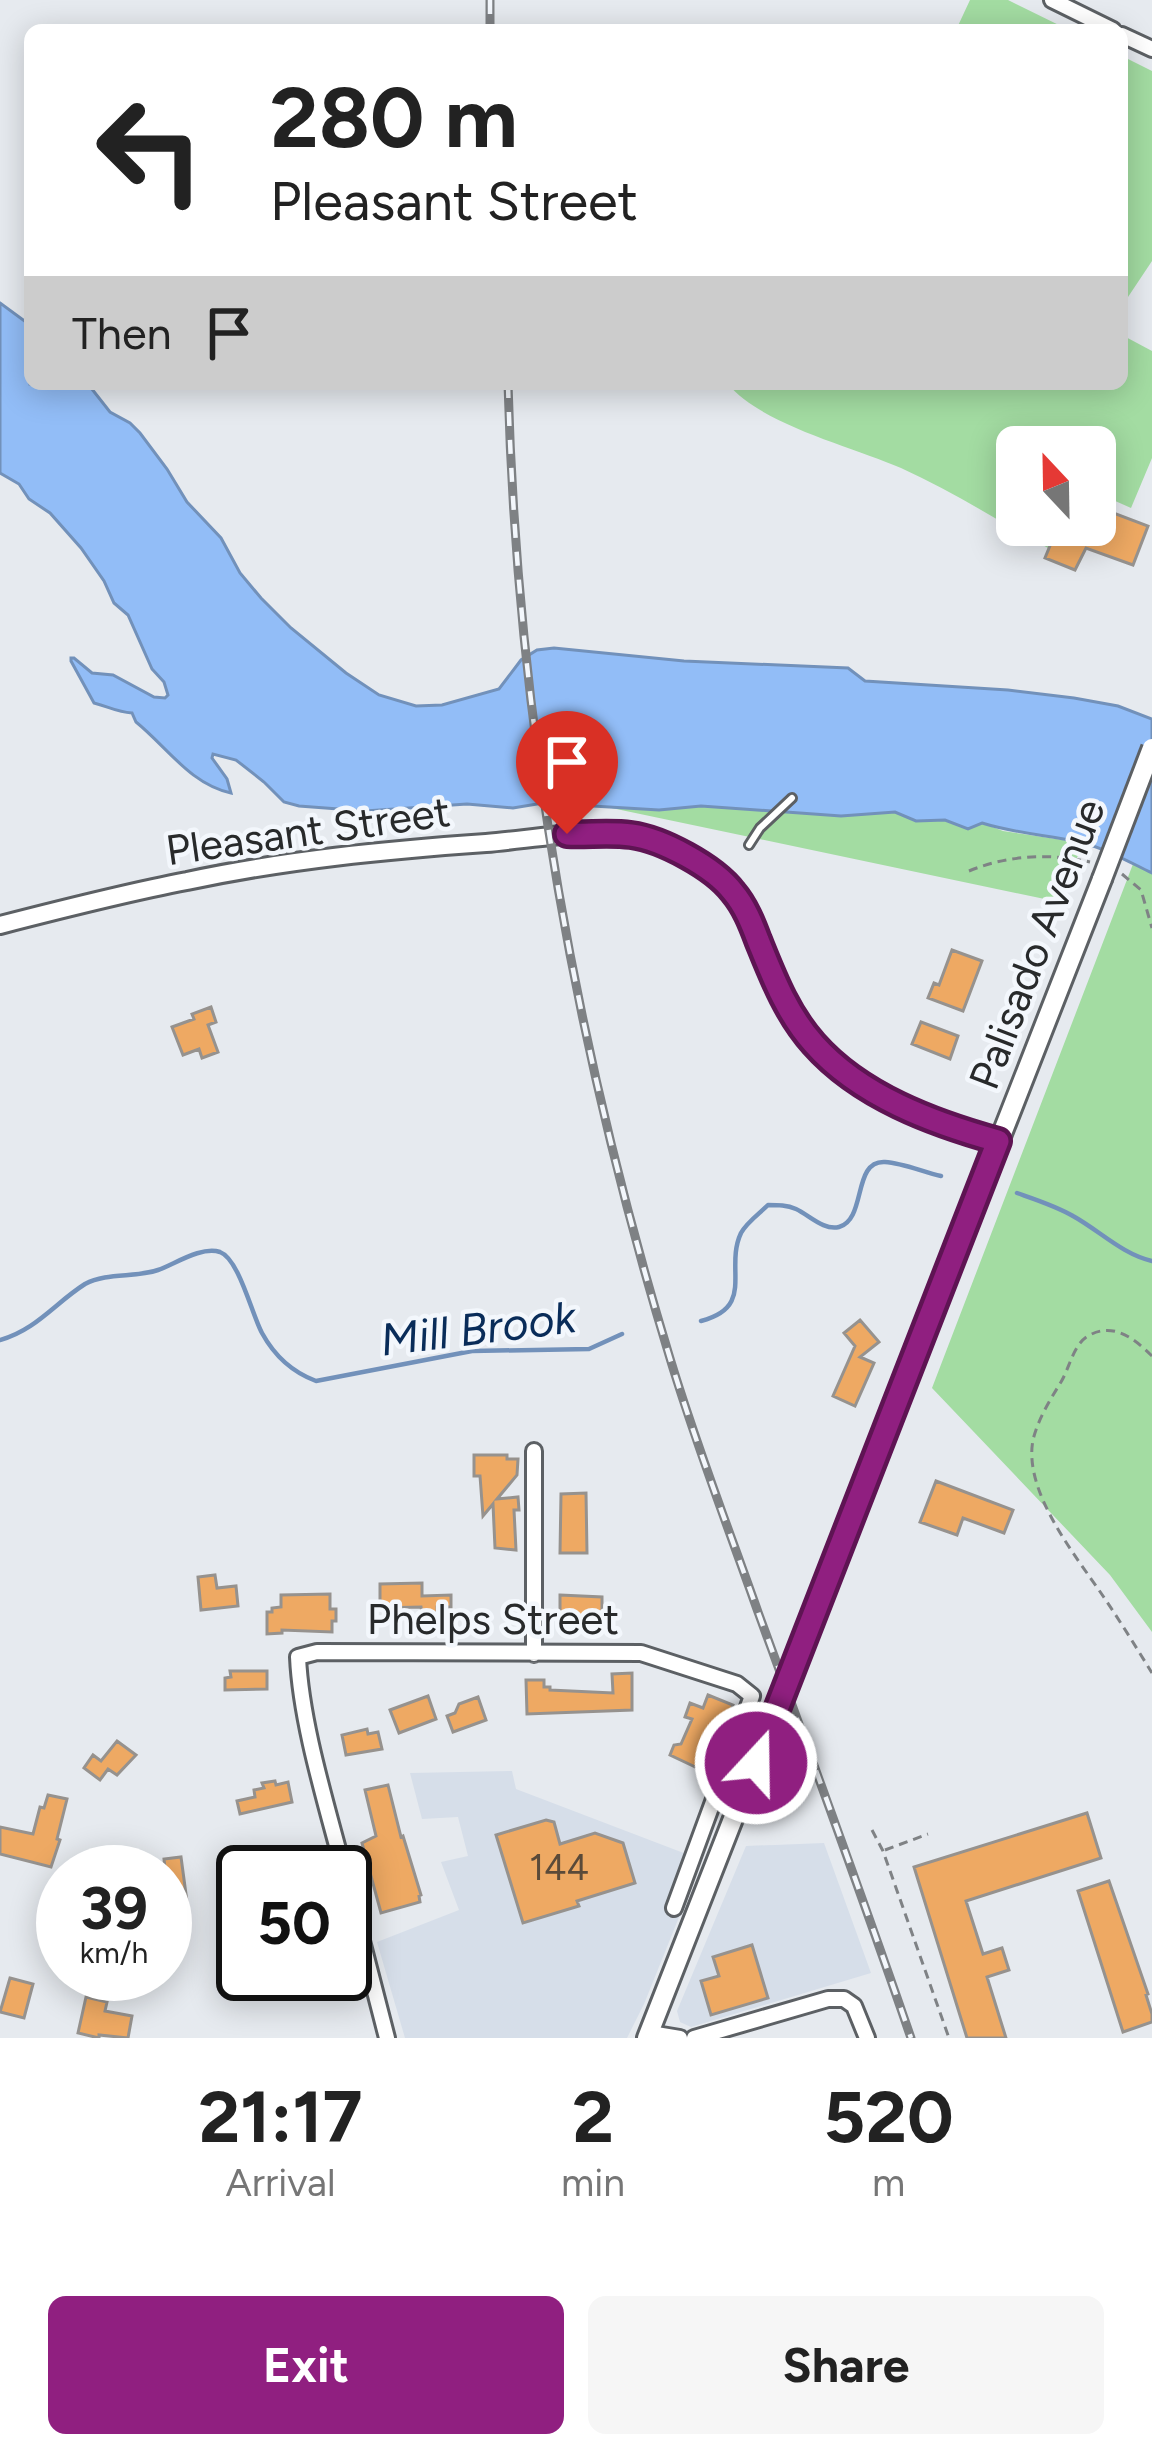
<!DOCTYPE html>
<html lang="en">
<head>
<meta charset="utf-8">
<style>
  body { margin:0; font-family:Figtree,sans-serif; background:#f6f6f6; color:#222; height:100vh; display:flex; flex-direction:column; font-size:45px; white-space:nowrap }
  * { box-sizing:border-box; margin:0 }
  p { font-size:39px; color:#767676 }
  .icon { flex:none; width:66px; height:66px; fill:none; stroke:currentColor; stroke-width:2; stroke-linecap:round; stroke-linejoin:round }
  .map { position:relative; height:2038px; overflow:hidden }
  .drawer { display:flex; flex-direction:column; background:#fff; flex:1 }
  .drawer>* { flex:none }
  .hud { position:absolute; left:24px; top:24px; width:1104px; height:366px; border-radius:18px; box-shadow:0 6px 30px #0003; background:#fff; color:#222; overflow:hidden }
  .needle { width:78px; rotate:338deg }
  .fabs { position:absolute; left:996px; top:426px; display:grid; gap:24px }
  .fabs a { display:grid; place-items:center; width:120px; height:120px; border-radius:18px; background:#fff; box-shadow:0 6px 30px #0003; font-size:60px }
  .speed { position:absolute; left:36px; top:1845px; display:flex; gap:24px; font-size:60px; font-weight:700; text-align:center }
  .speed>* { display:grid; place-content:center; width:156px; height:156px; border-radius:50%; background:#fff; box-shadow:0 6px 30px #0003; line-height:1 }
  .speed small { font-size:30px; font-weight:400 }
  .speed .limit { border:6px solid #111; border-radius:18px; background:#fff; color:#111 }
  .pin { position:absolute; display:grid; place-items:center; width:102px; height:102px; color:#fff; margin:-123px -51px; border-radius:50% 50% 50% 0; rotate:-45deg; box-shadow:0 0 12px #0007 }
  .pin .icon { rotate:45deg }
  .me { position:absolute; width:132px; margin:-66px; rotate:21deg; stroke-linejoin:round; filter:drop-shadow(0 0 9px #0008) }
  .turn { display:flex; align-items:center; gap:42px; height:252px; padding:0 48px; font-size:54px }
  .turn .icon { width:156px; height:156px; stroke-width:2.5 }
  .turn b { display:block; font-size:84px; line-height:102px }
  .then { display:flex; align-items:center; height:114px; padding:0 48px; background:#0003; gap:24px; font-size:45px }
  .eta { display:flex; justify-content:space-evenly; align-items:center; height:204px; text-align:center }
  .eta b { font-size:72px; font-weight:700; line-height:84px }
  .action { display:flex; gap:24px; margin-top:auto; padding:24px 48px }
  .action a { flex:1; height:138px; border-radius:18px; background:#901f80; color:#fff; font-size:48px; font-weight:700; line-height:138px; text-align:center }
  .action a+a { background:#f6f6f6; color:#222 }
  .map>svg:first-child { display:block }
</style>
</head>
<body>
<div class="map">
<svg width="1152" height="2038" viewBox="0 0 1152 2038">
  <rect width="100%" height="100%" fill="#e6eaef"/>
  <path fill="#d6dee9" d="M512 1771 516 1789 702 1860 644 2004 627 2038H405L377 1942 459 1910 441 1862 468 1856 458 1817 422 1819 410 1773Z
    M824 1843 871 1973 691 2027 680 2022 677 2011 746 1846Z"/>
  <path fill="#a3dca2" d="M970 0H1008L1069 30H956Z
    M1122 56 1152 71V261L1122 306Z
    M1122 335 1152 351V458L1131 508 1095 492V447H1017V525H1061L1048 548C1000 522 952 491 901 468 851 446 762 425 728 384H1122Z
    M686 805 841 816 895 812 924 821 945 820 964 828 982 823 1003 831 1083 843 1059 902 602 806 659 810Z
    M1133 864 1152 873V1632L1110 1575 932 1388Z"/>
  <path fill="#92bdf7" stroke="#7291ba" stroke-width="3" d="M0 303 30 325V384H88L110 412 130 423 140 433 167 469 187 502 221 538 240 573 261 598 291 628 346 673 379 695 416 706 442 705 499 689 521 660 537 650 554 648 684 661 848 668 865 681 1008 690 1074 698 1118 706 1152 719V873C1129 862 1105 848 1079 842 1046 835 1014 833 982 823L968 829 945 820 916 821 895 812 841 816 701 806 659 810 543 803 513 808 467 804 365 811 299 806 284 802 264 782 236 760 213 754 212 758 227 779 231 793C190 784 167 747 136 722L132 713C116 712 110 707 94 703L71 661V658H74L92 673 113 675 154 697 165 698 168 695 164 682 152 669 128 615 114 603 104 581 81 548 50 513 29 499 19 484 0 473Z"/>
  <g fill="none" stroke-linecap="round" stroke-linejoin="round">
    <path stroke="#7291ba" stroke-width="4.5" d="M1017 1193C1037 1200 1056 1206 1073 1216 1100 1231 1122 1254 1152 1261
      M701 1321C756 1307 724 1269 741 1233 747 1222 759 1214 768 1205 778 1205 787 1205 796 1209 809 1215 824 1231 839 1227 867 1219 852 1160 885 1162 903 1163 923 1172 941 1176
      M0 1340C36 1330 55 1303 85 1284 107 1272 135 1278 158 1270 175 1264 201 1246 220 1252 239 1259 252 1315 262 1333 274 1355 292 1372 316 1381L472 1351 589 1349 622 1334"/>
  </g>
  <path fill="#eea963" stroke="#96928e" stroke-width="3" d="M1095 506 1148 526 1133 565 1086 548 1075 570 1045 558 1056 531 1054 525H1095Z
    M952 950 982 961 963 1011 928 998 934 983 939 985Z
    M211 1007 216 1022 208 1025 218 1052 202 1058 199 1049 183 1055 172 1027 194 1019 192 1014Z
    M921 1022 958 1036 950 1059 912 1044Z
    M860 1320 879 1342 860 1357 874 1363 855 1406 833 1396 855 1346 844 1333Z
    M474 1455H507V1459H518L517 1475 497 1499 518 1497 519 1510H514L516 1550 495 1548 493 1504 483 1516 480 1476H474Z
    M936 1481 1013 1510 1004 1533 963 1518 957 1535 920 1522Z
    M586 1493 587 1553H560L561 1494Z
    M215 1575 217 1588 236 1586 238 1606 201 1610 198 1577Z
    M422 1583V1596L451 1595V1607H437V1613H422L421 1607 380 1608V1584Z
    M330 1594V1609H336V1621H332V1632L282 1630V1633L267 1634V1612H272V1608L281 1607V1595Z
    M560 1595 602 1597V1612L593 1611V1616L560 1615Z
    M230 1671H267V1689L225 1690V1678L231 1677Z
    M632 1673V1710L527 1714 526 1680H544V1687H550V1690L613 1693 612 1674Z
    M708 1695 733 1705 708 1773 670 1755 674 1745 681 1744 692 1719 685 1717 690 1703 703 1708Z
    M428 1696 436 1719 399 1733 390 1710Z
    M478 1697 486 1720 453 1732 447 1716 455 1713 459 1704Z
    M367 1729 368 1734 378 1732 382 1749 346 1755 342 1735Z
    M117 1741 136 1755 117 1775 108 1769 100 1780 84 1768 93 1755 101 1761Z
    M275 1781 276 1785 288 1782 292 1802 240 1814 237 1801 255 1797 254 1790 264 1788 262 1783Z
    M388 1785 401 1837 403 1836 421 1895 419 1896 420 1902 381 1913 362 1843 376 1836 365 1790Z
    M48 1795 67 1799 57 1839 60 1840 51 1867 0 1854V1827L33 1834 40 1807 44 1808Z
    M1087 1813 1101 1858 966 1901 983 1954 1002 1948 1009 1970 987 1977 1006 2038H967L914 1867Z
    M546 1820 554 1822 560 1844 595 1833 623 1843 635 1883 577 1901 579 1906 523 1923 496 1835Z
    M303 1853 304 1856 309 1854 314 1872H248V1868Z
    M181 1857 188 1909H185L187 1924 171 1926 164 1859Z
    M1109 1881 1148 1994 1146 1995 1152 2014V2022L1123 2032 1078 1891Z
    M752 1945 768 1998 711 2015 701 1981 719 1976 713 1957Z
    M10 1978 33 1984 24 2018 0 2012Z
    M86 1997 107 2002 105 2011 132 2016 128 2038 99 2035V2038L78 2033Z"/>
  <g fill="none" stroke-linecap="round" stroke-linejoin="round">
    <defs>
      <path id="service" d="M749 845 760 828 792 798"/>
      <path id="minor" d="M1052 0 1113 30
        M1122 35 1152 49
        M534 1654V1451
        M344 1872C327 1806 301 1724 298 1657L317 1652 641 1653 737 1684 752 1696 674 1908
        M345 1875 387 2038
        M650 2033 680 2038
        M694 2038 828 1999H844L854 2006 867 2038"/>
      <path id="tertiary" d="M0 925C62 909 124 893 187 881 285 860 386 850 486 843 534 839 583 829 631 835 663 839 714 867 734 892 758 923 765 965 783 1000 824 1080 916 1118 998 1141"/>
      <path id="secondary" d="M647 2038 1102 879"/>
    </defs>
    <use href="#service" stroke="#5c6064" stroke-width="12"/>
    <use href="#minor" stroke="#5c6064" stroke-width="20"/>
    <use href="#tertiary" stroke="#5c6064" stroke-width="22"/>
    <use href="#secondary" stroke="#5c6064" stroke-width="24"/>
    <path stroke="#7f8285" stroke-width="3" stroke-dasharray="9 6" stroke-linecap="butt" d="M969 871C1008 855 1049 853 1090 862
      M1122 874 1141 890 1152 928
      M1152 1356C1135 1339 1113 1321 1088 1336 1073 1345 1070 1367 1061 1382 1050 1400 1038 1419 1033 1440 1023 1492 1076 1556 1103 1596 1120 1621 1136 1647 1152 1673
      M872 1830 883 1851 949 2038
      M885 1850 928 1834"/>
    <use href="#service" stroke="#fff" stroke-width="6"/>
    <use href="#minor" stroke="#fff" stroke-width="14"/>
    <use href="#tertiary" stroke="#fff" stroke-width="16"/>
    <use href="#secondary" stroke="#fff" stroke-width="18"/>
    <defs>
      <path id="rail" d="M490 0V30
        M508 384C517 714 573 1039 669 1355 695 1442 728 1527 758 1612 810 1754 862 1895 911 2038"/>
    </defs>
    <use href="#rail" stroke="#7e8184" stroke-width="9"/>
    <use href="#rail" stroke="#f3f7fc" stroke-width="4.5" stroke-dasharray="14" stroke-linecap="butt"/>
    <defs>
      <path id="secondary-bridge" d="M1102 879 1152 748"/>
    </defs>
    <use href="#secondary-bridge" stroke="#5c6064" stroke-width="24" stroke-linecap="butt"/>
    <use href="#secondary-bridge" stroke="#fff" stroke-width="18"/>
  </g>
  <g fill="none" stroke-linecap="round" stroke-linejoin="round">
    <defs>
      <path id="route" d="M567 834C588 835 610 832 631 835 662 839 714 867 733 892 745 906 752 924 758 940 773 977 787 1014 814 1044 860 1096 933 1123 998 1141L756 1763"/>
    </defs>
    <use href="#route" stroke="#5e1453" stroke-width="30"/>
    <use href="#route" stroke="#901f80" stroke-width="21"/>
  </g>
  <g text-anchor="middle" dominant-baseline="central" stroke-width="9" stroke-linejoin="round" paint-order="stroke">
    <g font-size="36" fill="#5a4a39">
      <text x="559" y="1867">144</text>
    </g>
    <g font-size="42" fill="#282a2b" stroke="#f3f7fc">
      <text transform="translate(308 831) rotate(-8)">Pleasant Street</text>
      <text transform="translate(1037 944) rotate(-69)">Palisado Avenue</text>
      <text x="493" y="1619">Phelps Street</text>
    </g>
    <g font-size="45" font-style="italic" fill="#092c59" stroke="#f3f7fc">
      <text transform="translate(478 1328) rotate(-7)">Mill Brook</text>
    </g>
  </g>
</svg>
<div class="fabs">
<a><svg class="needle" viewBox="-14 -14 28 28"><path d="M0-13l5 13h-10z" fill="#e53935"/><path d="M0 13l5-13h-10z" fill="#767676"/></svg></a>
</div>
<div class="speed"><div>39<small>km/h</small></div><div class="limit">50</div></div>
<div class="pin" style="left:567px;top:834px;background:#d93025"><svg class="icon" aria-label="arrive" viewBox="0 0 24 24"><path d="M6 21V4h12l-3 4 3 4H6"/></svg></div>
<svg class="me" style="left:756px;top:1763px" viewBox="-20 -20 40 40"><circle r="17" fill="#901f80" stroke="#fff" stroke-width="3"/><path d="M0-11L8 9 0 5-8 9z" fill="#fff"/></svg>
<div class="hud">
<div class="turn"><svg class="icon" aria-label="left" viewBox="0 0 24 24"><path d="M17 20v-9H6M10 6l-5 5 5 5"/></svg><div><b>280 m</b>Pleasant Street</div></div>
<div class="then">Then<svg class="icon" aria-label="arrive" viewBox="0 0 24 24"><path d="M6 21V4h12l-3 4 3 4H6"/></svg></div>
</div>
</div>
<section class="drawer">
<div class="eta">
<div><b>21:17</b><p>Arrival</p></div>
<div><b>2</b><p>min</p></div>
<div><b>520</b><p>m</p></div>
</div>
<div class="action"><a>Exit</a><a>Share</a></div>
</section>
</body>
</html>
